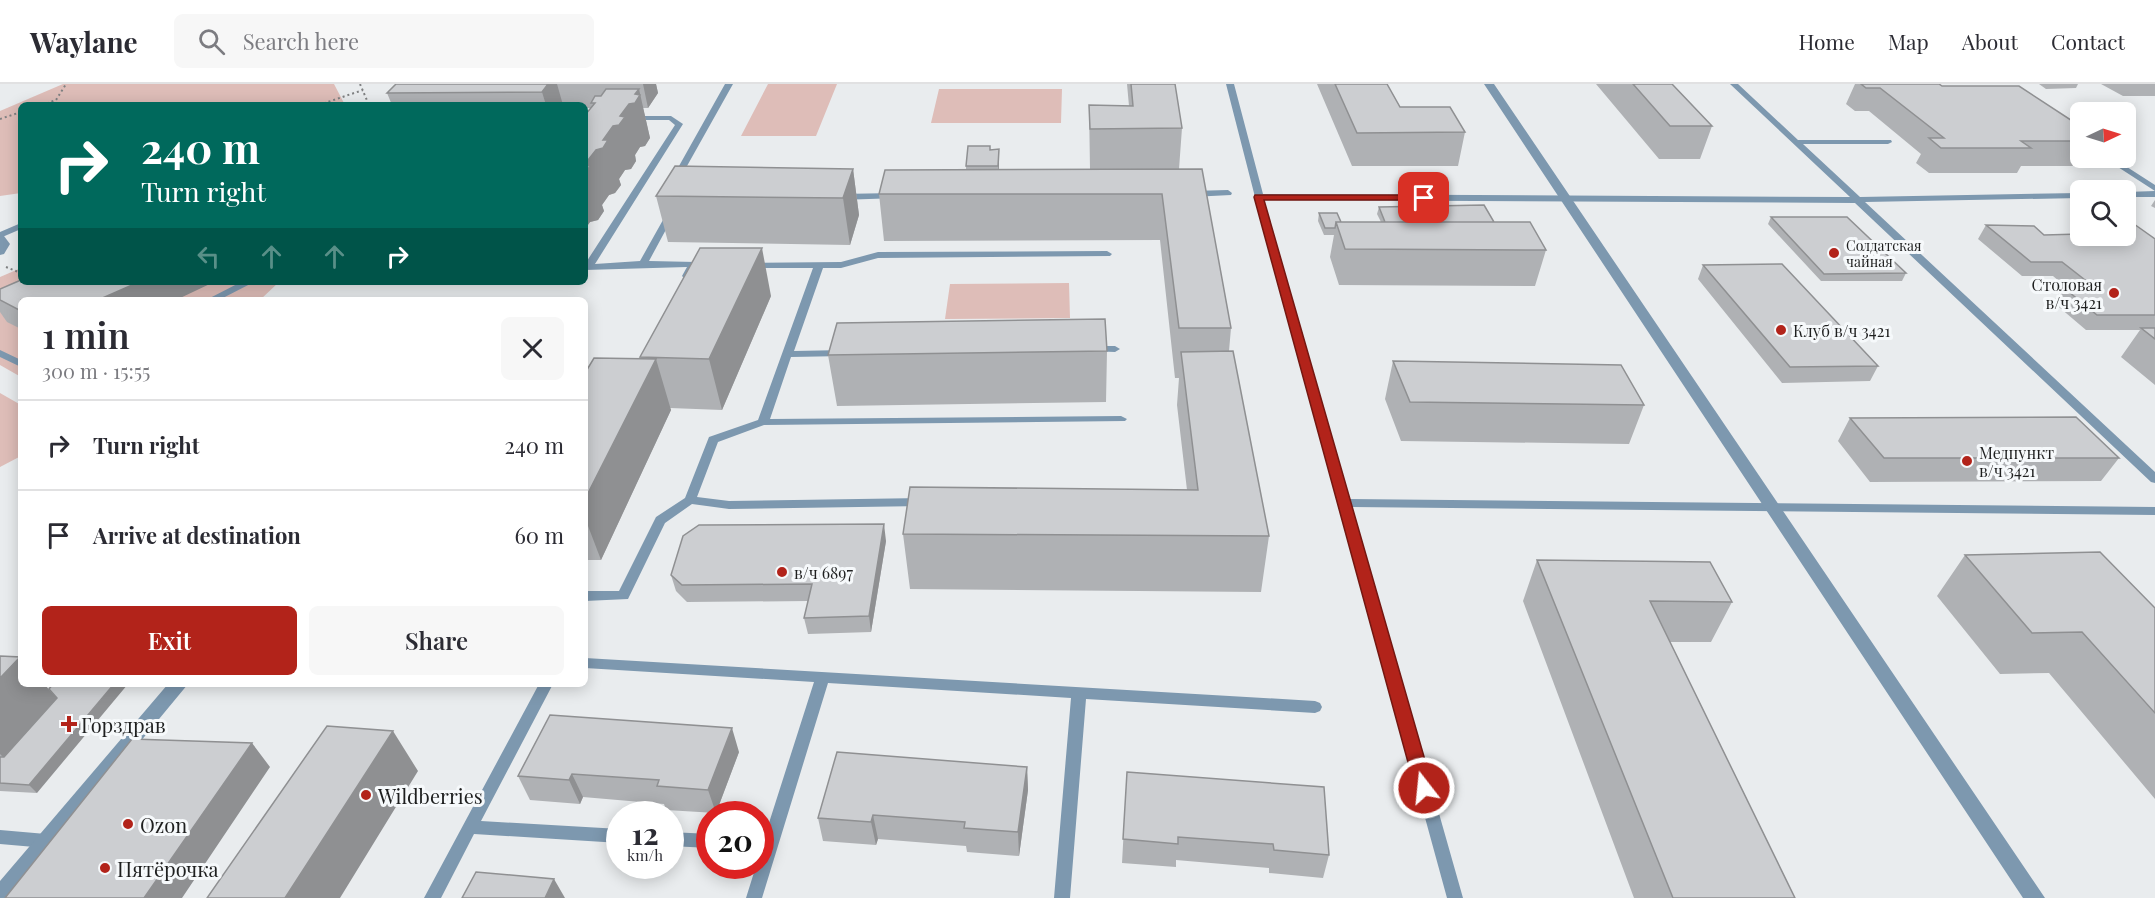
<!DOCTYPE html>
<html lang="en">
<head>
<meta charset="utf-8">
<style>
  body { margin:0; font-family:"Playfair Display",serif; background:#f7f7f7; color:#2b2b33; height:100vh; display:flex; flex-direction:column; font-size:22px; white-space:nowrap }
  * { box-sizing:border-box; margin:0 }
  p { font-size:20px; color:#7c7c81 }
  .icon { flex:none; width:33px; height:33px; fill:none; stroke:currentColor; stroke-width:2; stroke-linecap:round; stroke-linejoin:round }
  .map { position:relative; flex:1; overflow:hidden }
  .panel { position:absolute; left:18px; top:213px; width:570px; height:390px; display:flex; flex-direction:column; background:#fff; border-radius:9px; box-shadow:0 3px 15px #0003 }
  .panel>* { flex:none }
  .hud { position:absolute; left:18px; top:18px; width:570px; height:183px; border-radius:9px; box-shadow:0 3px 15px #0003; background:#00695c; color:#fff; overflow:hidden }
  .needle { width:39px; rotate:86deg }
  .controls { position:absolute; left:2070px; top:18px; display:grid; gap:12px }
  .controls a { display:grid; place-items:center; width:66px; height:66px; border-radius:9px; background:#fff; box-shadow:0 3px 15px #0003; font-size:30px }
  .speed { position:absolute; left:606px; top:717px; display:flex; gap:12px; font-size:30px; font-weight:700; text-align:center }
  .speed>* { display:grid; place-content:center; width:78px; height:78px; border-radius:50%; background:#fff; box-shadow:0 3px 15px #0003; line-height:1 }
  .speed small { font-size:15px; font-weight:400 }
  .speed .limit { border:9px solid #d22; background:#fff; color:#111 }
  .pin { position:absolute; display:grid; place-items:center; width:51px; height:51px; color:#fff; margin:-26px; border-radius:12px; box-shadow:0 3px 9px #0006 }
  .me { position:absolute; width:66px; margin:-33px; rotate:344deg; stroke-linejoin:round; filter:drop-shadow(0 0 4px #0008) }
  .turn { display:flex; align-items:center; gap:21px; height:126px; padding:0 24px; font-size:27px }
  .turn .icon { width:78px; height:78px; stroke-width:2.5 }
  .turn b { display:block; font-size:42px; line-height:51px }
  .lanes { display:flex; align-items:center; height:57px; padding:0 24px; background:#0003; justify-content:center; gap:30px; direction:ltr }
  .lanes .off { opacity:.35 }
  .round { display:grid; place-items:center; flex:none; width:63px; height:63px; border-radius:9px; background:#f7f7f7 }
  .headline { display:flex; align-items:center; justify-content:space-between; height:102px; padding:0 24px }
  h1 { font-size:36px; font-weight:600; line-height:45px }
  .primary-button { display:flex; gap:12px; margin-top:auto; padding:12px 24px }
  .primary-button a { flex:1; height:69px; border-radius:9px; background:#b2231a; color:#fff; font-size:24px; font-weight:600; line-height:69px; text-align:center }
  .primary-button a+a { background:#f7f7f7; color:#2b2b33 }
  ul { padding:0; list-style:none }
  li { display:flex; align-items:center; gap:18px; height:90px; padding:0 24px; border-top:2px solid #e1e1e2 }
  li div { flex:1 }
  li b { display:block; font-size:22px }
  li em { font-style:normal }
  header { display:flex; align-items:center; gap:36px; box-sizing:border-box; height:84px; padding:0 30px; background:#fff; border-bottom:2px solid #e1e1e2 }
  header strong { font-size:28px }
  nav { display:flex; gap:33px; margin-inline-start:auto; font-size:21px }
  .search { width:420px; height:54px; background:#f7f7f7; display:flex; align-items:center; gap:15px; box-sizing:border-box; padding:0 21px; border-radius:9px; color:#7c7c81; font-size:22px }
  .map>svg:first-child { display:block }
</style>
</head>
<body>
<header>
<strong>Waylane</strong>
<div class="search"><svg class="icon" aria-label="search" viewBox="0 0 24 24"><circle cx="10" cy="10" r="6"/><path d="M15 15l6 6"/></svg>Search here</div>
<nav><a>Home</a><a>Map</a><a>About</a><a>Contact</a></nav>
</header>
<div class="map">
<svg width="2155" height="814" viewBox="0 0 2155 814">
  <rect width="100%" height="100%" fill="#e9ecee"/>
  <path fill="#debdb8" d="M63 0H334L345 21H21V109L0 112V27Z
    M768 0H837L816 52H741Z
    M939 5H1062L1061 39H931Z
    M21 184V198H279L260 216H21V293L0 281V193Z
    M1069 199 1070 234 945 235 950 200Z
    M0 309 21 321V372L0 383Z"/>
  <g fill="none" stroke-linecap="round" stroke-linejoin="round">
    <path stroke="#7f8182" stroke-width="2" stroke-dasharray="2 3" stroke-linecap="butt" d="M360 0 369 21
      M42 21 56 16 66 0
      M319 21 363 6
      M0 35 21 28
      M6 183 21 189"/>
    <path fill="#7d98af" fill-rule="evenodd" d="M725 0H733L687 82 680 84 679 82Z
      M1226 0H1234L1263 110 1850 113 1730 0H1738L1798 56H1891L1892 58 1888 60H1803L1860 113 2080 109V114L1865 118 2155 388V399L2151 398 1855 119 1264 116 1349 415 2155 423V431L1352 423 1463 814H1447L1255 113Z
      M626 32H671L683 40 595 180 640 177 668 127 672 124 676 127 649 177 696 178 698 180 690 194H684L682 192 687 183 585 186V180L675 41 669 36H626Z
      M2104 74H2113L2155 101V113H2126V108L2155 107Z
      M1228 106 1232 109 1231 111 1191 113 1187 110 1191 107Z
      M895 109 898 110V114L840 116 836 113 840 110Z
      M21 139V145L0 154V148Z
      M1107 167 1112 170 1110 172 878 174 841 184H823L794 267 845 266 850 269 845 272 791 273 770 335 1121 332 1127 335 1125 337 764 341 718 358 697 413 729 417 923 414 929 418 923 422 729 425 692 420 665 439 628 515 585 517V507H619L656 433 685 414 709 353 758 336 813 184H748L743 181 745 179 841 178 878 168Z
      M241 198H254L219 216H206Z
      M1093 262H1115L1120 265 1115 268 1089 267 1088 265Z
      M0 266 21 276V283L0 273Z
      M585 574 1315 617 1320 619 1322 623 1320 627 1315 629 1086 615 1070 814H1054L1071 614 828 599 762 814H746L756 782H760V767L814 598 585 584Z
      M539 600H553L481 737 620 745V759L474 750 441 814H424Z
      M0 746 46 750 52 752 54 757 52 762 46 764 0 760Z
      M670 748 710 750V764L670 762Z"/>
    <path fill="#7d98af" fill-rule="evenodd" d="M1484 0H1494L2045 814H2023Z
      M168 600H188L11 814H0V797Z"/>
    <path fill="#7d98af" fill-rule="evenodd" d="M0 151 4 152 10 160 4 170 0 171Z"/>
  </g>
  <path fill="#afb1b4" d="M396 0H656L658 9 648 24H643L650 54 645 62 640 63 635 71 636 77 631 85 625 86 619 95 621 101 615 109 609 111 602 121 604 127 598 136 590 138 585 145V31L591 24H585V21H392L387 9Z
    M1127 0H1175L1182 44 1179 85 1231 244 1229 267 1269 452 1261 508 910 505 903 450 1187 406 1177 321 1179 294H1175L1160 156 884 157 879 110 966 85V82L991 66 999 79V85H1090L1089 21 1129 22Z
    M1317 0H1387L1400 23 1465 48 1458 82H1352Z
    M1596 0H1672L1712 42 1700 75H1659Z
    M1855 0H1939L1942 2 2080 42V74H2093L2088 82H2021L2017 89H1929L1916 79 1921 70 1869 27H1855L1846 20Z
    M2039 0H2078L2076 4 2046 5Z
    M2101 0H2155V12H2123Z
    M853 85 859 131 850 161 668 158 656 112Z
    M2155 116V124L2151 122Z
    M1379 123 1494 138 1546 166 1535 202 1339 201 1330 173 1334 151H1324L1318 137 1319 129 1341 138H1381L1377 130Z
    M1771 133 1906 189 1902 197H1821L1768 140Z
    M1986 141 2044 151 2155 155V301L2121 273 2140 246H2086L2053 218 2063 203H2066L2053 192H2022L1978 155Z
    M1703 181 1878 282 1870 297 1782 299 1698 195Z
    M0 205 21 216V245L7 238 0 228Z
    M771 212 722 326 670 324 671 326 601 476H585V289L641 275 640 273Z
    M1107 267 1106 318 837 322 828 271Z
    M1393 277 1644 321 1629 360 1401 357 1385 315Z
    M1850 334 2119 374 2101 397 1870 398 1838 357Z
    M886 457 871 548 808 550 804 534 808 517 687 518 676 507 671 491Z
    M1965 471 2155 524V715L2049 589 2000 590 1937 512Z
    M1537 476 1732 518 1711 558H1670L1795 814H1634L1523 517Z
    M0 572 20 573 21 574V600L37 709 0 707Z
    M739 668 716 729 666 726 664 720 583 713 580 720 530 716 518 692Z
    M1027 683 1028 706 1019 772 967 768 966 762 878 755 876 761 823 757 818 734Z
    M1127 688 1329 771 1323 794 1269 789V784L1176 776V783L1122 779Z"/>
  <path fill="#8f9092" d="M548 0H557L563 21H546L542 8Z
    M643 0H656L658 9 648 24Z
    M639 5 650 54 645 62 640 63 635 71 636 77 631 85 625 86 619 95 621 101 615 109 609 111 602 121 604 127 598 136 590 138 585 145V80Z
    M999 65V79L998 95V82Z
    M853 85 859 131 850 161 843 114Z
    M762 164 771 212 722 326 709 275Z
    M139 198H214L176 216H98Z
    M656 275 671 326 601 476 585 434V415Z
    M884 440 886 457 871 548 869 532Z
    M20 573 21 574V600H44L64 622 12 682 0 670V594Z
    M114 600H128L37 709 29 701Z
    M732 644 739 668 716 729 708 706Z
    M393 647 418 687 340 814H285Z
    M252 659 270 683 182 814H144Z
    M1027 683 1028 706 1019 772 1018 748Z
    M572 690 583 713 580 720 569 696Z
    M873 731 878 755 876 761 871 738Z
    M554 795 565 814H545Z"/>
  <path fill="#ccced1" stroke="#8f9092" stroke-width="1.5" d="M396 0H548L542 8 387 9Z
    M1131 0H1175L1182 44 1090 45 1089 21 1133 22Z
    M1335 0H1387L1400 23H1450L1465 48 1357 49Z
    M1633 0H1672L1712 42H1670Z
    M1861 0H1939L1942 2H2019L2080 42V57H2021L2031 64H1941L1929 54H1944L1880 4H1866Z
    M606 5H639L635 10 640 11 635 19 629 20 620 32 625 33 619 41 613 42 603 56H608L603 64 596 66 585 80V31L595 19H591L595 12H601Z
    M968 62H990V66L999 65 998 82H966Z
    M585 81 590 82 585 90Z
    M675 82 853 85 843 114 656 112Z
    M1202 85 1231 244H1179L1162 110H879L885 86Z
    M1484 121 1494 138H1385L1379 123Z
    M1319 129H1337L1341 138H1336L1335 144H1325Z
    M1771 133H1847L1906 189 1824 190Z
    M1336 138H1530L1546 166 1345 165Z
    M2134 140 2155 155V231H2097L2063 203H2094L2062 178H2031L1986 141 2034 142 2044 151 2080 150V152H2126V141Z
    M700 164H762L709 275 640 273Z
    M1782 180 1878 282 1790 283 1703 181Z
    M21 196V198H139L98 216H21V227L0 216V205Z
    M1105 235 1107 267 828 271 837 239Z
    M2141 244H2155V255Z
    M1233 267 1269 452 903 450 910 403 1198 406 1181 268Z
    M594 274 656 275 585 415V289Z
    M1393 277 1621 281 1644 321 1410 318Z
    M2076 333 2119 374H1884L1850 334Z
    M884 440 869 532 804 534 812 500 682 501 671 491 683 452 699 441Z
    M2100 468 2155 524V629L2082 548 2032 549 1965 471Z
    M1537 476 1710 478 1732 518 1650 517 1795 814H1673Z
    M0 572 20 573 0 594Z
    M53 600H114L29 701 0 699V673H4L57 614 49 605Z
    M550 631 732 644 708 706 657 702 659 696 572 690 569 696 518 692Z
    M327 642 393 647 285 814H207Z
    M132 655 252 659 144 814H5Z
    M837 668 1027 683 1018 748 964 744 965 738 873 731 871 738 818 734Z
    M1127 688 1324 703 1329 771 1274 766 1273 760 1178 753V760L1123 755Z
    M476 788 554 795 545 814H462Z"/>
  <path fill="#b2231a" stroke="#741711" stroke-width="1.5" d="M1255 111H1424L1429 114 1424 116H1264L1433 704 1430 710 1424 712 1418 710 1415 704 1254 113Z"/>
  <g fill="#b2231a" stroke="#f6f9fb" stroke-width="2">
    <circle cx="1834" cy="169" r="6"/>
    <circle cx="2114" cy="209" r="6"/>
    <circle cx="1781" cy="246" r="6"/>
    <circle cx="1967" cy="377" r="6"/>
    <circle cx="782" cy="488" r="6"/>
    <path d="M66 631h6v6h6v6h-6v6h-6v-6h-6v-6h6z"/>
    <circle cx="366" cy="711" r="6"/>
    <circle cx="128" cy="740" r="6"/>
    <circle cx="105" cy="784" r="6"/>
  </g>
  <g text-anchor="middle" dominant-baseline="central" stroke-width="6" stroke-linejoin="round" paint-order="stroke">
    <g font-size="14" fill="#1e1f1f" stroke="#f6f9fb" text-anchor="start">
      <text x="1846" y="161">Солдатская<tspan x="1846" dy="16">чайная</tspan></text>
    </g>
    <g font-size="16" fill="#1e1f1f" stroke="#f6f9fb" text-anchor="start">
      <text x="2102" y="200" text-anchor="end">Столовая<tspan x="2102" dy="18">в/ч 3421</tspan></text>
      <text x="1793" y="246">Клуб в/ч 3421</text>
      <text x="1979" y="368">Медпункт<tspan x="1979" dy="18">в/ч 3421</tspan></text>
      <text x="794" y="488">в/ч 6897</text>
    </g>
    <g font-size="20" fill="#1e1f1f" stroke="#f6f9fb" text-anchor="start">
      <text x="81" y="640">Горздрав</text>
      <text x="378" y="711">Wildberries</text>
      <text x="140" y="740">Ozon</text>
      <text x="117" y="784">Пятёрочка</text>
    </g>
  </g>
</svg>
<div class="controls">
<a><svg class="needle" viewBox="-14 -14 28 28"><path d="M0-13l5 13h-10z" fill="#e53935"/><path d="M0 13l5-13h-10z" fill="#7c7c81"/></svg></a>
<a><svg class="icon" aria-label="search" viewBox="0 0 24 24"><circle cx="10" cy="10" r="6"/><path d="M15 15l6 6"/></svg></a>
</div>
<div class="speed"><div>12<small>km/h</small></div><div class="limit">20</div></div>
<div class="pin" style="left:1424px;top:114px;background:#d93025"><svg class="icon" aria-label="arrive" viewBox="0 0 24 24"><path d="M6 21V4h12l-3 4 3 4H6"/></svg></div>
<svg class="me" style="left:1424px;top:704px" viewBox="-20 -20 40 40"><circle r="17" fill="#b2231a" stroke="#fff" stroke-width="3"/><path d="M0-11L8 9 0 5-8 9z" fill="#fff"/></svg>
<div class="hud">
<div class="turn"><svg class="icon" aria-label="right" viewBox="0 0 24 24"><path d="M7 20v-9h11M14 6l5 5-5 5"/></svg><div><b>240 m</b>Turn right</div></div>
<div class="lanes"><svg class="icon off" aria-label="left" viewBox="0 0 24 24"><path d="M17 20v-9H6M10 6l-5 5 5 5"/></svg><svg class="icon off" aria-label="ahead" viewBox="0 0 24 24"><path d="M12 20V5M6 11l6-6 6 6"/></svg><svg class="icon off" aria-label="ahead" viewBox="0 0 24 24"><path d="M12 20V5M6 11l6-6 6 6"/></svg><svg class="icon" aria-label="right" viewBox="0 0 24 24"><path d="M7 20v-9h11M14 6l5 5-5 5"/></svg></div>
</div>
<section class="panel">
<div class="headline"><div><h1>1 min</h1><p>300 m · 15:55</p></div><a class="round"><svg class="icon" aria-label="close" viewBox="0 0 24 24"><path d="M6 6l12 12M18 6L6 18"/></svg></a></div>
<ul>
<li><svg class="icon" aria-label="right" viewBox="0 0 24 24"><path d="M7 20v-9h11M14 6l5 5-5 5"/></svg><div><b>Turn right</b></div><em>240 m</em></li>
<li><svg class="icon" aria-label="arrive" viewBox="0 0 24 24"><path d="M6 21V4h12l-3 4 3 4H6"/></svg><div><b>Arrive at destination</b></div><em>60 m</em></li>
</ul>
<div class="primary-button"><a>Exit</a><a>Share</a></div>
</section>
</div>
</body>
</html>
